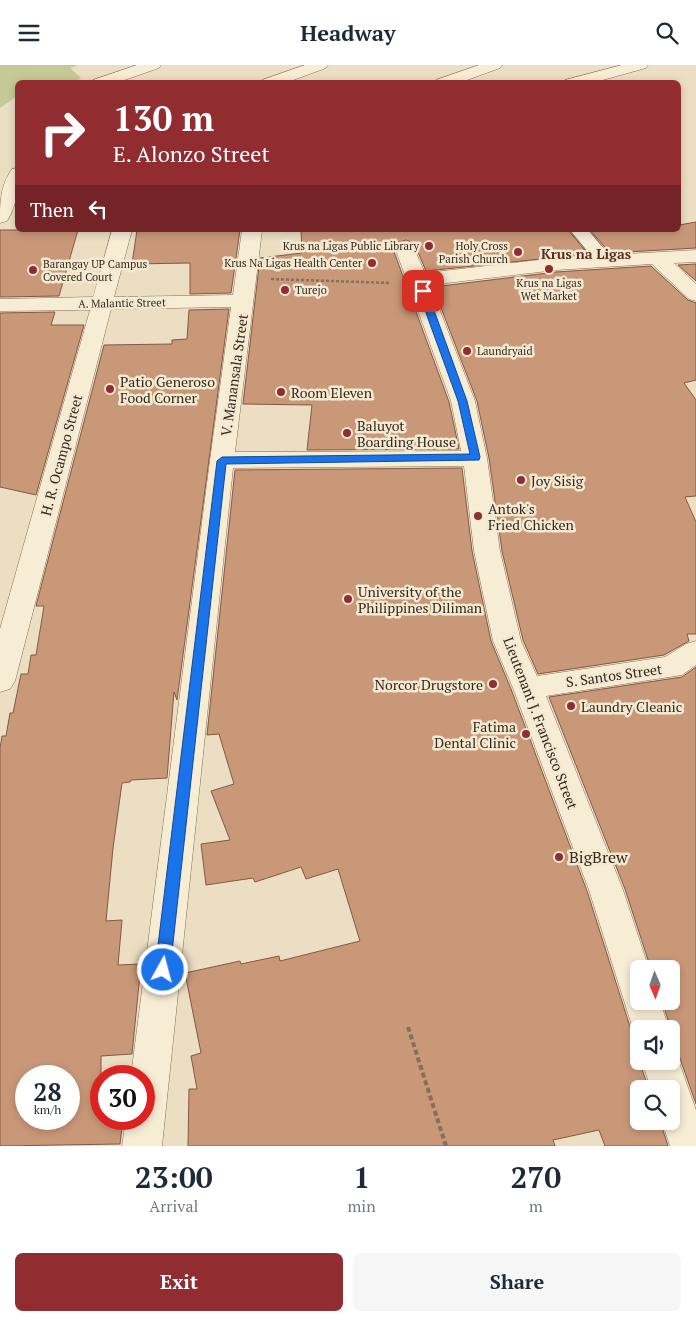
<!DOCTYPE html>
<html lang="en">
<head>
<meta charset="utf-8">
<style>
  body { margin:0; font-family:"PT Serif",serif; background:#f6f6f7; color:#1f2937; height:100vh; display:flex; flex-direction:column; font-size:19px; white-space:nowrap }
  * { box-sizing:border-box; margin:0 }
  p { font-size:16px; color:#747a83 }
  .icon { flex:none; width:28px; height:28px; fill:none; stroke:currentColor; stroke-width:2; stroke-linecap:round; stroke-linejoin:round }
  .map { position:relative; height:1081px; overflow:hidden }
  .sheet { display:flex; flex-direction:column; background:#fff; flex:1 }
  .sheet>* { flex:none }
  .top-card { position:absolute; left:15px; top:15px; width:666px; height:152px; border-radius:8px; box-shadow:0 2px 8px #0003; background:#912c30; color:#fff; overflow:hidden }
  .needle { width:32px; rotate:178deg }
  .fabs { position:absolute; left:630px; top:895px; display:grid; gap:10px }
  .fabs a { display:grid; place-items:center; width:50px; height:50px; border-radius:8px; background:#fff; box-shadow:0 2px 8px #0003; font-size:25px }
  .speed { position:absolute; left:15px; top:1000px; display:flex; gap:10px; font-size:25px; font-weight:700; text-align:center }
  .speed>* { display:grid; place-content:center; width:65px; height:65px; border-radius:50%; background:#fff; box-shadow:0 2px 8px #0003; line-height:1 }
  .speed small { font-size:12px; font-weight:400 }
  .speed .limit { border:8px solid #d22; background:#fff; color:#111 }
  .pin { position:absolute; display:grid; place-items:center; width:42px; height:42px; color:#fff; margin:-21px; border-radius:10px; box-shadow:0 2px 8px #0006 }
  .me { position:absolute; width:55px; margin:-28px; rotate:7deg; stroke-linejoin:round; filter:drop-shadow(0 0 4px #0008) }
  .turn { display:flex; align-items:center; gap:18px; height:105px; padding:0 15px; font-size:22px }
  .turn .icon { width:65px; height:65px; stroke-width:2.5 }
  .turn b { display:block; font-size:35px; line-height:42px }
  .then { display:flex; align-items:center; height:48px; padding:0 15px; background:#0003; gap:10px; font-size:19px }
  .eta { display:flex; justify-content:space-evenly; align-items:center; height:85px; text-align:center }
  .eta b { font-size:30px; font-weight:700; line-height:35px }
  .primary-button { display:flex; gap:10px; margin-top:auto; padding:10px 15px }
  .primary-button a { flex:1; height:58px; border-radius:8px; background:#912c30; color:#fff; font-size:20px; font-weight:700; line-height:58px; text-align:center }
  .primary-button a+a { background:#f6f6f7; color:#1f2937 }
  header { display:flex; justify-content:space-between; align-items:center; height:65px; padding:0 15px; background:#fff; font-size:22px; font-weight:700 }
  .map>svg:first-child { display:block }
</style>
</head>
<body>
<header><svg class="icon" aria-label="menu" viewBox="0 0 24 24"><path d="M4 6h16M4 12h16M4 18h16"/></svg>Headway<svg class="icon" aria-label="search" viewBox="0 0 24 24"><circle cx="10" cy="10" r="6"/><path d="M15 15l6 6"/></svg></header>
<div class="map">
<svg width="696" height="1081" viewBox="0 0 696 1081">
  <rect width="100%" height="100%" fill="#ecdec2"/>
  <path fill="#c5c996" d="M0 0H78L70 3 81 13 74 17 18 18 17 31 0 43Z"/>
  <path fill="#c99879" stroke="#835941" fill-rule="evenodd" d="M696 157V183L610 188 590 165H679V160Z
    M0 165H78L59 231 0 232Z
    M137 165H240L231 228 190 229V198L132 199Z
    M301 165H568L588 189 426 206 414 178 406 175 396 178 393 184 449 337 459 384 307 385 312 340 243 339 260 193 302 188Z
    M696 199V216L678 200Z
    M651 201 688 235 696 238V315L684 318 696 335V431L685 432 696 457V569H687L689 576 664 590 538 609 523 575 502 486 489 393 477 336 433 222 556 207Z
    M229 244 177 635 174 627 167 713 131 715 130 717 122 718 113 783 106 856 122 855 118 900 141 899 132 989 101 991V1054H123L120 1079 0 1081V683L2 671H6L10 648H13L21 609H28L31 590H36L44 541H36L104 280 172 279V275L187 274 189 245ZM26 1011H69V1054H26Z
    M55 247 51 260H84L36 430 0 422V248Z
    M462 403 472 486 491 576 511 624 587 826 631 965 639 979V996L649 1024H639V1056H660L668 1081H605L599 1065 553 1075 555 1081H188L189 1024H197L191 991 201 988 185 908 240 896 241 899 279 891 280 896 360 876 338 804 306 814 301 802 255 817 253 813 206 820 201 779 230 775 211 726 234 719 219 669 207 670 235 405Z
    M696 602V1039L676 982 671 980V964L662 936H671V904H651L625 824 549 632 682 612Z"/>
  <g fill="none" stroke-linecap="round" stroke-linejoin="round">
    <defs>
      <path id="pedestrian" d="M570 165H588L613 195 610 199 604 200 598 199Z"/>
      <path id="minor" d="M137 0H161L159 3 116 18H91L93 15Z
        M305 0H328L326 3 285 18H260L262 15Z
        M479 0H502L500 3 459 18H434L436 15Z
        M622 0H648L646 3 592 18H563L565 15Z
        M18 103C18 122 18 139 7 156L0 158C0 138 0 121 12 104Z
        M112 165H132L114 232 233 230 242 165H262L235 387 461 386 451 336 395 183 398 179 405 177 412 179 425 208 556 193 696 185V197L674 198 696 219V236L689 234 652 199 556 205 430 220 475 336 487 393 500 486 521 576 537 611 665 592 686 579 696 576V600L682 610 546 631 623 825 649 904H639V936H660L669 964H639V977L633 964 589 825 513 623 493 576 474 486 464 401 233 403 162 1081H122L126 1054H144V1011H131L210 395 231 242 111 244 15 616 10 624 0 627V564L90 245 0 246V234L93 232Z
        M671 982 674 983 696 1045V1081H670L662 1056H671V1024H651L642 996H671Z"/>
    </defs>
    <use href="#pedestrian" stroke="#85705a" stroke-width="2"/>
    <use href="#minor" stroke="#85705a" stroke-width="1"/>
    <path stroke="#85705a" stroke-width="2.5" stroke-dasharray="3 2" stroke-linecap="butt" d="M271 214 390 218"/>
    <path stroke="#85705a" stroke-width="4" stroke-dasharray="5 3" stroke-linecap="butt" d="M408 962 446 1081"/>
    <use href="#pedestrian" fill="#f7ecd4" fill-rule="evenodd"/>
    <use href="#minor" fill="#f7ecd4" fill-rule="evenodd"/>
  </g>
  <path fill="#1a73e8" stroke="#114b97" d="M423 223 427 226 467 336 480 392 479 395 226 399 170 905 168 909 163 911 157 909 155 905 217 396 222 392 470 389 458 336 418 226Z"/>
  <g fill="#912c30" stroke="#f4e9d1" stroke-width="2">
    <circle cx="429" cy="181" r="5"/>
    <circle cx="518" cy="187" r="5"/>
    <circle cx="372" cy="198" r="5"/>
    <circle cx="549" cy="204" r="5"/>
    <circle cx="33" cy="205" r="5"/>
    <circle cx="285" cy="225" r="5"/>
    <circle cx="467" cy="286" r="5"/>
    <circle cx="110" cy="324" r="5"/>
    <circle cx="281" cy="327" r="5"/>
    <circle cx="347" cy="368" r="5"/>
    <circle cx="521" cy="415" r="5"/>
    <circle cx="478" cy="451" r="5"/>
    <circle cx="348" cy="534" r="5"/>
    <circle cx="493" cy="619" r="5"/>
    <circle cx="571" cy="641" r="5"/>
    <circle cx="526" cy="669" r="5"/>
    <circle cx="559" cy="792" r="5"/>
  </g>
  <g text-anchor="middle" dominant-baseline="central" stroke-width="5" stroke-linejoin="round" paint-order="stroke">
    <g font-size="11" fill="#35281d" stroke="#f4e9d1" text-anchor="end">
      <text x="419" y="181">Krus na Ligas Public Library</text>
      <text x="508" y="181">Holy Cross<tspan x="508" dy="13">Parish Church</tspan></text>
      <text x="362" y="198">Krus Na Ligas Health Center</text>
      <text x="43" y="199" text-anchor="start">Barangay UP Campus<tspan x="43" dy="13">Covered Court</tspan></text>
      <text x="549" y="218" text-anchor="middle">Krus na Ligas<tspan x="549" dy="13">Wet Market</tspan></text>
      <text x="295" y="225" text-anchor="start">Turejo</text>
      <text x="477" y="286" text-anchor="start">Laundryaid</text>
    </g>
    <g font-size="11" fill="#35281d" stroke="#f4e9d1">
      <text transform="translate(122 238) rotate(-1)">A. Malantic Street</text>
    </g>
    <g font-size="14" font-weight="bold" fill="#602b1f" stroke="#f4e9d1">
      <text x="586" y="188">Krus na Ligas</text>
    </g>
    <g font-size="14" fill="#35281d" stroke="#f4e9d1">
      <text transform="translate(234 310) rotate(-82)">V. Manansala Street</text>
      <text transform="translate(61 390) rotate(-75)">H. R. Ocampo Street</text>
      <text transform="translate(614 610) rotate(-8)">S. Santos Street</text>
      <text transform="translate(541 658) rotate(69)">Lieutenant J. Francisco Street</text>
    </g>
    <g font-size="14" fill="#35281d" stroke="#f4e9d1" text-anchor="start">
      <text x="120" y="316">Patio Generoso<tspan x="120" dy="16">Food Corner</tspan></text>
      <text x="291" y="327">Room Eleven</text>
      <text x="357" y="360">Baluyot<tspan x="357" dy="16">Boarding House</tspan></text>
      <text x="531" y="415">Joy Sisig</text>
      <text x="488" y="443">Antok's<tspan x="488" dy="16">Fried Chicken</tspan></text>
      <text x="358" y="526">University of the<tspan x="358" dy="16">Philippines Diliman</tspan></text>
      <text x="483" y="619" text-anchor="end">Norcor Drugstore</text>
      <text x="581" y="641">Laundry Cleanic</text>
      <text x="516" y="661" text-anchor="end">Fatima<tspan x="516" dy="16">Dental Clinic</tspan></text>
    </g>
    <g font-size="16" fill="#35281d" stroke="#f4e9d1" text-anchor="start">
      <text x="569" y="792">BigBrew</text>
    </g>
  </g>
</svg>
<div class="fabs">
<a><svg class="needle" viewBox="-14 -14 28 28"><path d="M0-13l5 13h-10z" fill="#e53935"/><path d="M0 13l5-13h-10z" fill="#747a83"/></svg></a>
<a><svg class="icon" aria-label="sound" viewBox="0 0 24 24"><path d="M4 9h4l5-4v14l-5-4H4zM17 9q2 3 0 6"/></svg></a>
<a><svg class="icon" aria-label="search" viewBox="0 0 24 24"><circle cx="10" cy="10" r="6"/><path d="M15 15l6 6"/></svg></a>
</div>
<div class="speed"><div>28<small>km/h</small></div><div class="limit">30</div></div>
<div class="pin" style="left:423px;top:226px;background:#d93025"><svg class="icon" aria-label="arrive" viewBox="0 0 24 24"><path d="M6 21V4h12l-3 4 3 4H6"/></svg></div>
<svg class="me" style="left:163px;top:905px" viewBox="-20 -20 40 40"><circle r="17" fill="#1a73e8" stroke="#fff" stroke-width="3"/><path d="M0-11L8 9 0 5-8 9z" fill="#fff"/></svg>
<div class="top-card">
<div class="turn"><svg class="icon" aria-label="right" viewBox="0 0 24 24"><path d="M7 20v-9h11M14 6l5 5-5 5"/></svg><div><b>130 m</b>E. Alonzo Street</div></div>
<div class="then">Then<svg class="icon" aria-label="left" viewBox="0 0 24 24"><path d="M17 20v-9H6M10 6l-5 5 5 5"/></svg></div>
</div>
</div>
<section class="sheet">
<div class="eta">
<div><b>23:00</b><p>Arrival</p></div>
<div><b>1</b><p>min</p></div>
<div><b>270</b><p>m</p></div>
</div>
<div class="primary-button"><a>Exit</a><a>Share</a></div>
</section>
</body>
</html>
